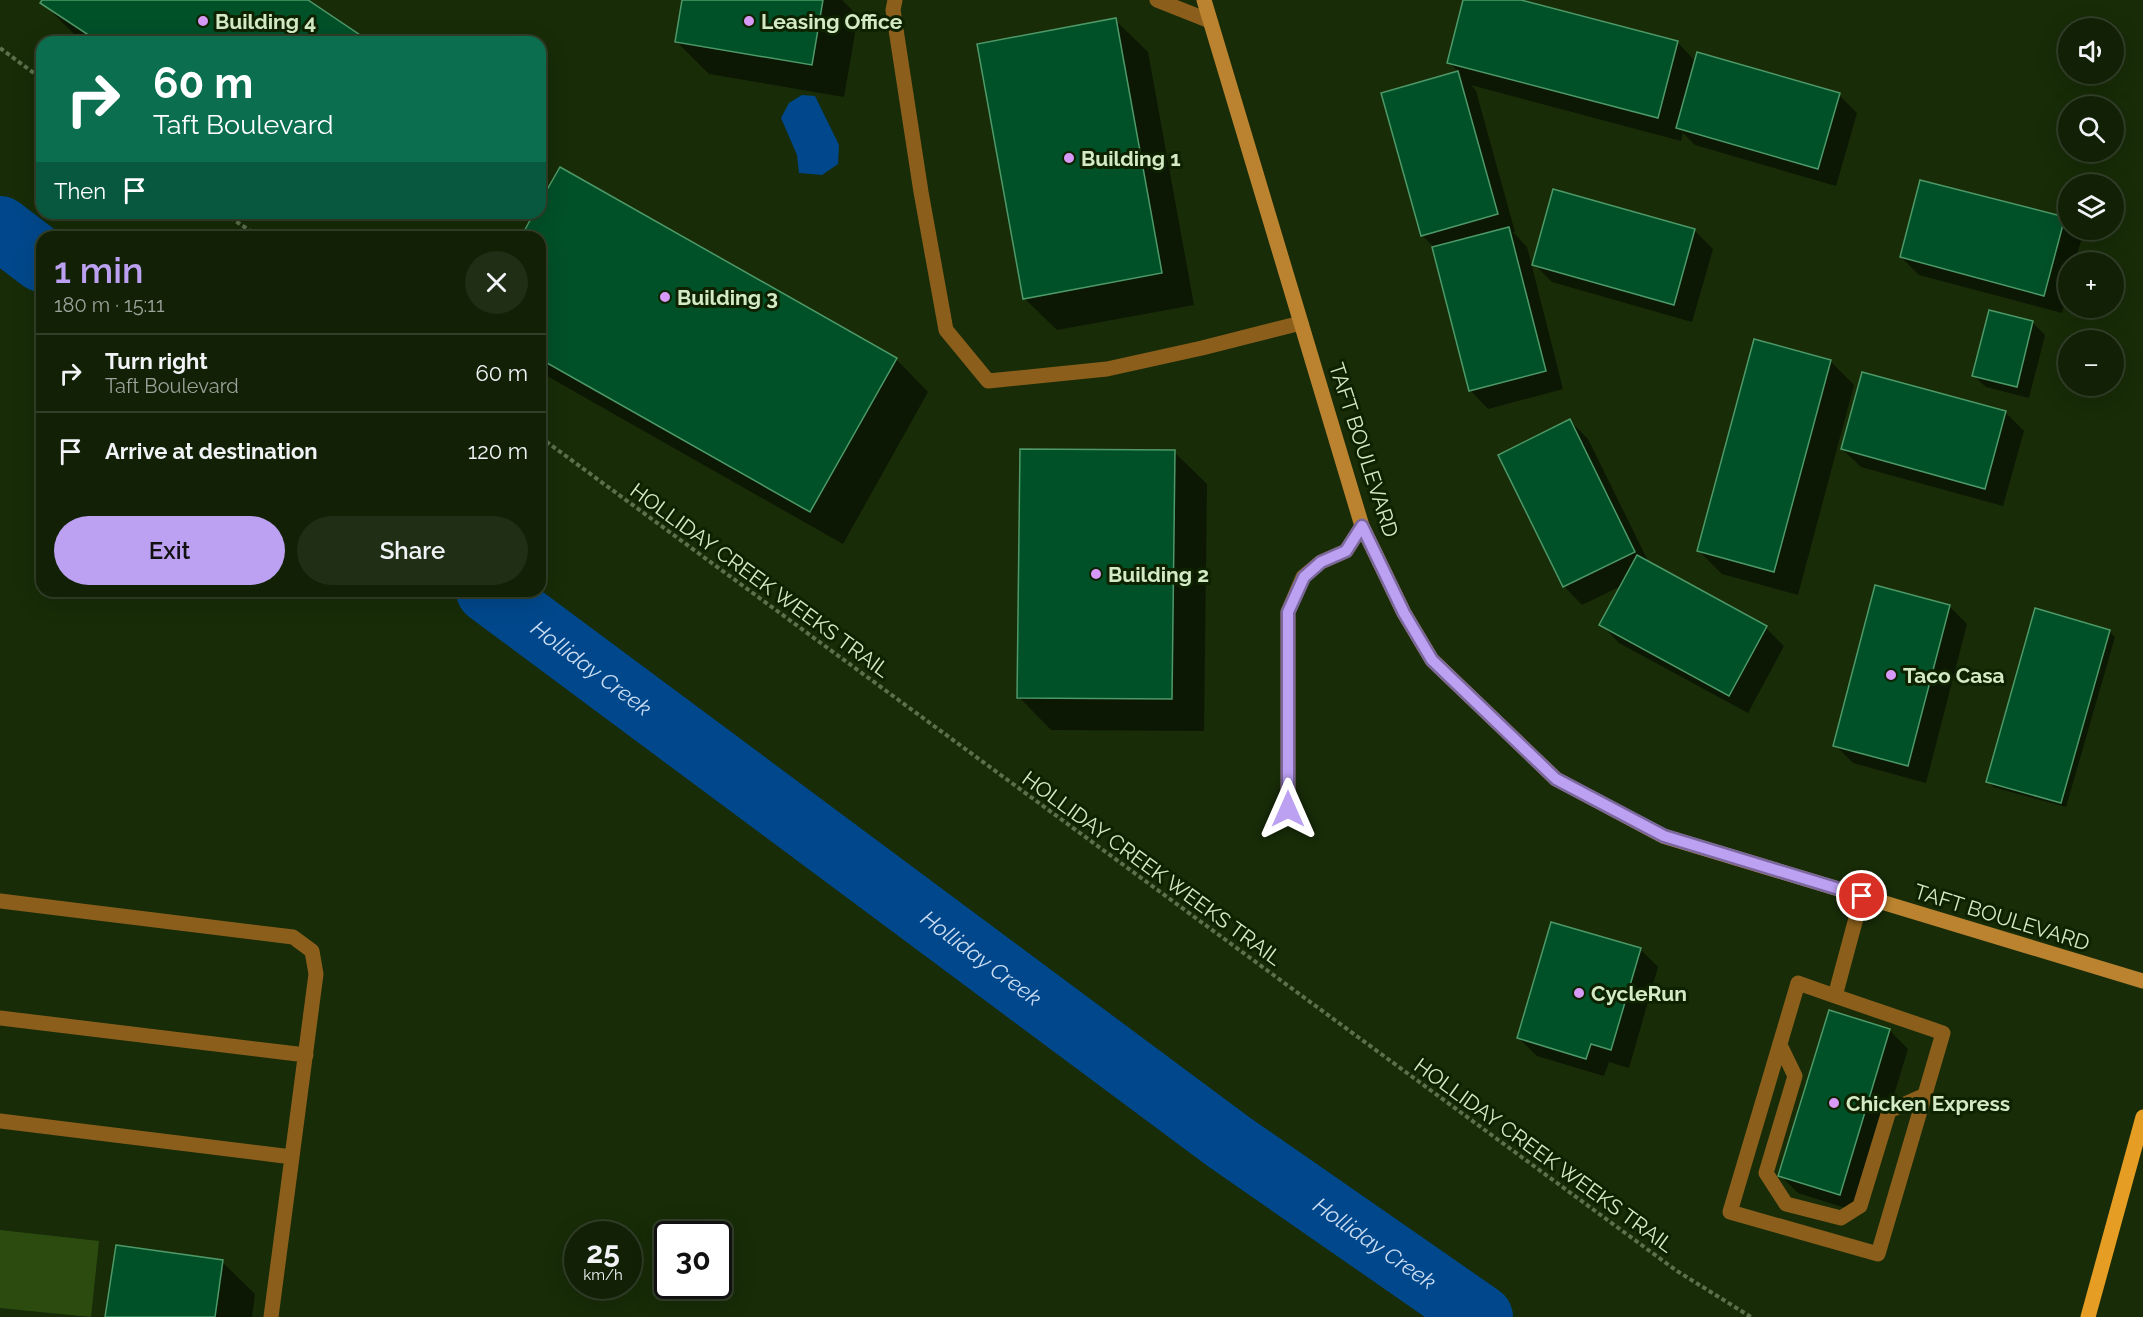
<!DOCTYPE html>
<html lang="en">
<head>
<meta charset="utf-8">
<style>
  body { margin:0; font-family:Raleway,sans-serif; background:#1f2e14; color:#f1f3f6; height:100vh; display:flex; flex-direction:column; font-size:22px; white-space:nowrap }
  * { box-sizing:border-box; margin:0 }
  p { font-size:20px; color:#9ca39b }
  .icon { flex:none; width:33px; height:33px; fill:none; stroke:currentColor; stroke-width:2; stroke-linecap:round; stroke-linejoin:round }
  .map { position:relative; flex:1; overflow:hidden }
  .panel { position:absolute; left:36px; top:231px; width:510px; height:366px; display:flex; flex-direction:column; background:#122106; border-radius:18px; box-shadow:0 6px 24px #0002,0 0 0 2px #313e28 }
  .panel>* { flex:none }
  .top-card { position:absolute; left:36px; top:36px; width:510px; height:183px; border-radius:18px; box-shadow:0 6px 24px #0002,0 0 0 2px #313e28; background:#0b6e4f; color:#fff; overflow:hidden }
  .buttons { position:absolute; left:2058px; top:18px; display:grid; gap:12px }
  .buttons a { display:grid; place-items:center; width:66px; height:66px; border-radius:50%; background:#122106; box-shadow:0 6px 24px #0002,0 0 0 2px #313e28; font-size:30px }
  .speed { position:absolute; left:564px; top:1221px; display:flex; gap:12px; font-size:30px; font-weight:700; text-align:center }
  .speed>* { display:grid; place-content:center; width:78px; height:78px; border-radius:50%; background:#122106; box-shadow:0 6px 24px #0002,0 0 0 2px #313e28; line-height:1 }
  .speed small { font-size:15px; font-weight:400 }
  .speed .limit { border:3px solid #111; border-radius:9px; background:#fff; color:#111 }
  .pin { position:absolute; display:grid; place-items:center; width:51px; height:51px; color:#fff; margin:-26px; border:3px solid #fff; border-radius:50%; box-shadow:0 2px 6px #0007 }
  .me { position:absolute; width:66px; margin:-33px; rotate:0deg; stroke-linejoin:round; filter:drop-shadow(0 0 4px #0008) }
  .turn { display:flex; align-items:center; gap:21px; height:126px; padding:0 18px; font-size:27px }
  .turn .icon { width:78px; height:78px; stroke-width:2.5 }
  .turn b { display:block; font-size:42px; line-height:51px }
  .then { display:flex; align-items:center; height:57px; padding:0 18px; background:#0003; gap:12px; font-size:22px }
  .round { display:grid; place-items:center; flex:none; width:63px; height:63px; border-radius:32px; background:#1f2e14 }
  .summary { display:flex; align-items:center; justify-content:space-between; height:102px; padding:0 18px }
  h1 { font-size:36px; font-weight:600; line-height:45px; color:#bca0f2 }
  .button { display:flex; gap:12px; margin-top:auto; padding:12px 18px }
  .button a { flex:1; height:69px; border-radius:36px; background:#bca0f2; color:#111; font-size:24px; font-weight:600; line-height:69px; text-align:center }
  .button a+a { background:#1f2e14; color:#f1f3f6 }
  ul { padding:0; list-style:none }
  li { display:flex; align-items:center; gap:18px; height:78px; padding:0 18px; border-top:2px solid #313e28 }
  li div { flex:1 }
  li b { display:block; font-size:22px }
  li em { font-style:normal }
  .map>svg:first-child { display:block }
</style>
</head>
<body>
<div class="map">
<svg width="2143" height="1317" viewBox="0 0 2143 1317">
  <rect width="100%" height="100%" fill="#182c08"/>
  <path fill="#2c4c0f" d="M0 1230 99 1241 91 1317 0 1308Z"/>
  <path fill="#00488b" d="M802 95 815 96 839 145 838 164 822 175 799 173 797 155 781 118 789 103Z"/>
  <path fill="#0007" d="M44 0H306L368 42H85L75 35 42 2Z
    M684 0H842L858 16 844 97 709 74 676 41Z
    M1464 0H1515L1677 42 1696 62 1839 95 1857 113 1836 186 1695 145 1683 133 1681 141 1471 85 1476 91 1515 232H1513L1527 247 1563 389 1488 409 1470 390 1435 248 1422 235 1383 94 1459 72 1448 62Z
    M1115 20 1148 52 1194 305 1057 330 1024 298Z
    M1554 191 1695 231 1713 249 1692 322 1552 282 1534 264Z
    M540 206 896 359 928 392 843 544 540 372V237H522L536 213H540Z
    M2064 219 2068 223V230H2075L2082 237 2075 262H2068V289L2062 313 1919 275 1901 257Z
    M1990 312 2033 323 2045 335 2029 398 1986 387 1973 375Z
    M1831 362 1854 385 1798 595 1722 574 1698 550Z
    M2006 413 2024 431 2003 506 1861 467 1842 449Z
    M1570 421 1588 439 1649 563 1766 628 1784 646 1748 713 1619 643 1601 624 1623 585 1582 605 1564 586 1500 455Z
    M1174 452 1207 484 1204 731 1051 730 1019 697Z
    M1949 606 1967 624 1926 783 1853 763 1835 745Z
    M2109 631 2115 637 2066 807 1993 787 1988 781Z
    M1640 949 1658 967 1629 1068 1609 1062 1604 1076 1537 1056 1519 1038Z
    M1830 1012 1890 1031 1908 1049 1858 1212 1798 1193 1780 1175Z
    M222 1262 255 1294 252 1317H107Z"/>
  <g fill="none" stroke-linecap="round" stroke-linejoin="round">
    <g stroke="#00488b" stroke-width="64">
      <path d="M0 228 42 260"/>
      <path id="s1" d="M488 591 1229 1142 1481 1317"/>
    </g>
  </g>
  <path fill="#005028" stroke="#4e9968" stroke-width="1.5" d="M42 0H308L366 39 364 42H99L40 3Z
    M682 0H823L812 65 675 42Z
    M1463 0H1521L1678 41 1658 118 1447 63Z
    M1116 18 1162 273 1023 299 977 44Z
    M1697 52 1840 93 1818 169 1676 128Z
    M1458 71 1498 214 1421 236 1381 93Z
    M560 167 897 358 810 512 540 359V237H521L534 213H540V202Z
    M1920 180 2065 217 2044 296 1900 257Z
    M1553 189 1695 229 1674 305 1532 265Z
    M1509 227 1546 371 1469 391 1432 247Z
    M1989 310 2033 321 2017 387 1972 376Z
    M1754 339 1831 360 1774 572 1697 551Z
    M1862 372 2006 411 1985 489 1841 449Z
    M1570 419 1635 552 1563 587 1498 455Z
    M1020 449 1175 450 1172 699 1017 698Z
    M1637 555 1767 626 1729 696 1599 625Z
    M1875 585 1950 605 1908 766 1833 746Z
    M2035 608 2110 630 2061 803 1986 782Z
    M1551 922 1641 948 1611 1050 1591 1044 1586 1059 1517 1038Z
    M1829 1010 1890 1029 1840 1195 1778 1176Z
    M116 1245 223 1260 215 1317H105Z"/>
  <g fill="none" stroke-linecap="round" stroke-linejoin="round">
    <path stroke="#5b704c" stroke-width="4" stroke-dasharray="4.5 3" stroke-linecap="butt" d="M0 48 42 79
      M224 213 259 237
      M540 437 1677 1271 1751 1317"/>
    <path stroke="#8b5f1b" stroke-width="15" d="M895 0 893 10 921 192 946 330 988 381 1107 369 1202 348 1301 323
      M1157 0 1210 21
      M0 901 293 937 312 951 316 974 271 1317
      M1835 996 1943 1033 1878 1254 1730 1212 1798 983 1835 996 1862 896
      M0 1018 306 1055
      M1780 1045 1795 1076 1766 1173 1786 1204 1841 1218 1860 1206 1889 1111 1925 1095
      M0 1121 292 1157"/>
    <path stroke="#8b5f1b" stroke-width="15" d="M1288 809V612L1303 577 1321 562 1346 551 1362 526"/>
    <path stroke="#bb832f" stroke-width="15" d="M1204 0 1362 526 1404 613 1432 660 1556 779 1663 836 2143 981"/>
    <path stroke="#e59d24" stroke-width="15" d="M2088 1317 2143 1117"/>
  </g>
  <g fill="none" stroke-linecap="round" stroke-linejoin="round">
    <defs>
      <path id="route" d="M1288 809V612L1304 577 1321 562 1346 551 1362 526 1404 613 1432 660 1556 779 1664 836 1862 896"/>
    </defs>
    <use href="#route" stroke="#7a689d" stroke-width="15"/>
    <use href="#route" stroke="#bca0f2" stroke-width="10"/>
  </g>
  <g fill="#d89af8" stroke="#0f2200" stroke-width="2">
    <circle cx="203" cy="21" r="6"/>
    <circle cx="749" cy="21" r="6"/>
    <circle cx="1069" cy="158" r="6"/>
    <circle cx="665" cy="297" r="6"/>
    <circle cx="1096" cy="574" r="6"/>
    <circle cx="1891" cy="675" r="6"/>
    <circle cx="1579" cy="993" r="6"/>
    <circle cx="1834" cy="1103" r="6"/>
  </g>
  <g text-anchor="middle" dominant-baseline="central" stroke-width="6" stroke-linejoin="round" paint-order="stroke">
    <g font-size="21" font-weight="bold" fill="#d4eac6" stroke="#0f2200" text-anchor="start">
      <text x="215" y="21">Building 4</text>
      <text x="761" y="21">Leasing Office</text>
      <text x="1081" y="158">Building 1</text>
      <text x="677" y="297">Building 3</text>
      <text x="1108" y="574">Building 2</text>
      <text x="1903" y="675">Taco Casa</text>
      <text x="1591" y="993">CycleRun</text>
      <text x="1846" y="1103">Chicken Express</text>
    </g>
    <g font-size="21" fill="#d4eac6" stroke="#0f2200">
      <text transform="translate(1364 450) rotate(72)">TAFT BOULEVARD</text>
      <text transform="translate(760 580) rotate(36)">HOLLIDAY CREEK WEEKS TRAIL</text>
      <text transform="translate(1152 868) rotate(36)">HOLLIDAY CREEK WEEKS TRAIL</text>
      <text transform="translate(2002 917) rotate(17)">TAFT BOULEVARD</text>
      <text transform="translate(1544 1155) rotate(36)">HOLLIDAY CREEK WEEKS TRAIL</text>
    </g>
    <g font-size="22" font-style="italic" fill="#c8dbf2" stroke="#0f2200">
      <text stroke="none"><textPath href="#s1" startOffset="129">Holliday Creek</textPath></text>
      <text stroke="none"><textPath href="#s1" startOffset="615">Holliday Creek</textPath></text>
      <text stroke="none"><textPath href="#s1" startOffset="1101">Holliday Creek</textPath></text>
    </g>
  </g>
</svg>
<div class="buttons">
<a><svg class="icon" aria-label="sound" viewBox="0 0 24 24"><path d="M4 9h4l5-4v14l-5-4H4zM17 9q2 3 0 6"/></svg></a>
<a><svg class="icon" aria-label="search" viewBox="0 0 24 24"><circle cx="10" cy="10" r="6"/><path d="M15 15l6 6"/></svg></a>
<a><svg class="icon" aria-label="layers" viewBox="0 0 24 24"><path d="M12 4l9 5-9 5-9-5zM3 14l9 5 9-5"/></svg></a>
<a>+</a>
<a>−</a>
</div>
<div class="speed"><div>25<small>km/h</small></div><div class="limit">30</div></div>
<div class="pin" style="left:1862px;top:896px;background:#d93025"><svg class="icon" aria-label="arrive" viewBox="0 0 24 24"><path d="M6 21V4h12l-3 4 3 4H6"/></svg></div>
<svg class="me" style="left:1288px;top:809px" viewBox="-20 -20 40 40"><path d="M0-17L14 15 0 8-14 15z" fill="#bca0f2" stroke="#fff" stroke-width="4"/></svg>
<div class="top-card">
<div class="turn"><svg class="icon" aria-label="right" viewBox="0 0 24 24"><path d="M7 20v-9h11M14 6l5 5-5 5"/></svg><div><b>60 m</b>Taft Boulevard</div></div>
<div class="then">Then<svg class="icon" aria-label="arrive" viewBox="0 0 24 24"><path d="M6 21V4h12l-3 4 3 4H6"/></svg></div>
</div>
<section class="panel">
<div class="summary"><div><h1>1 min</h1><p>180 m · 15:11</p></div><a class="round"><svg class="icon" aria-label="close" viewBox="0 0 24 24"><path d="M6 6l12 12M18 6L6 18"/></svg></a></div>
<ul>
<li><svg class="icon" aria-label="right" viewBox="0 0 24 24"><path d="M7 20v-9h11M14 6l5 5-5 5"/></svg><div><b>Turn right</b><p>Taft Boulevard</p></div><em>60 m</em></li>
<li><svg class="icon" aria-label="arrive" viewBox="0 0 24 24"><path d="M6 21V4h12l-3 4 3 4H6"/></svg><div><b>Arrive at destination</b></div><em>120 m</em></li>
</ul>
<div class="button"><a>Exit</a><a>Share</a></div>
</section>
</div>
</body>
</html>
